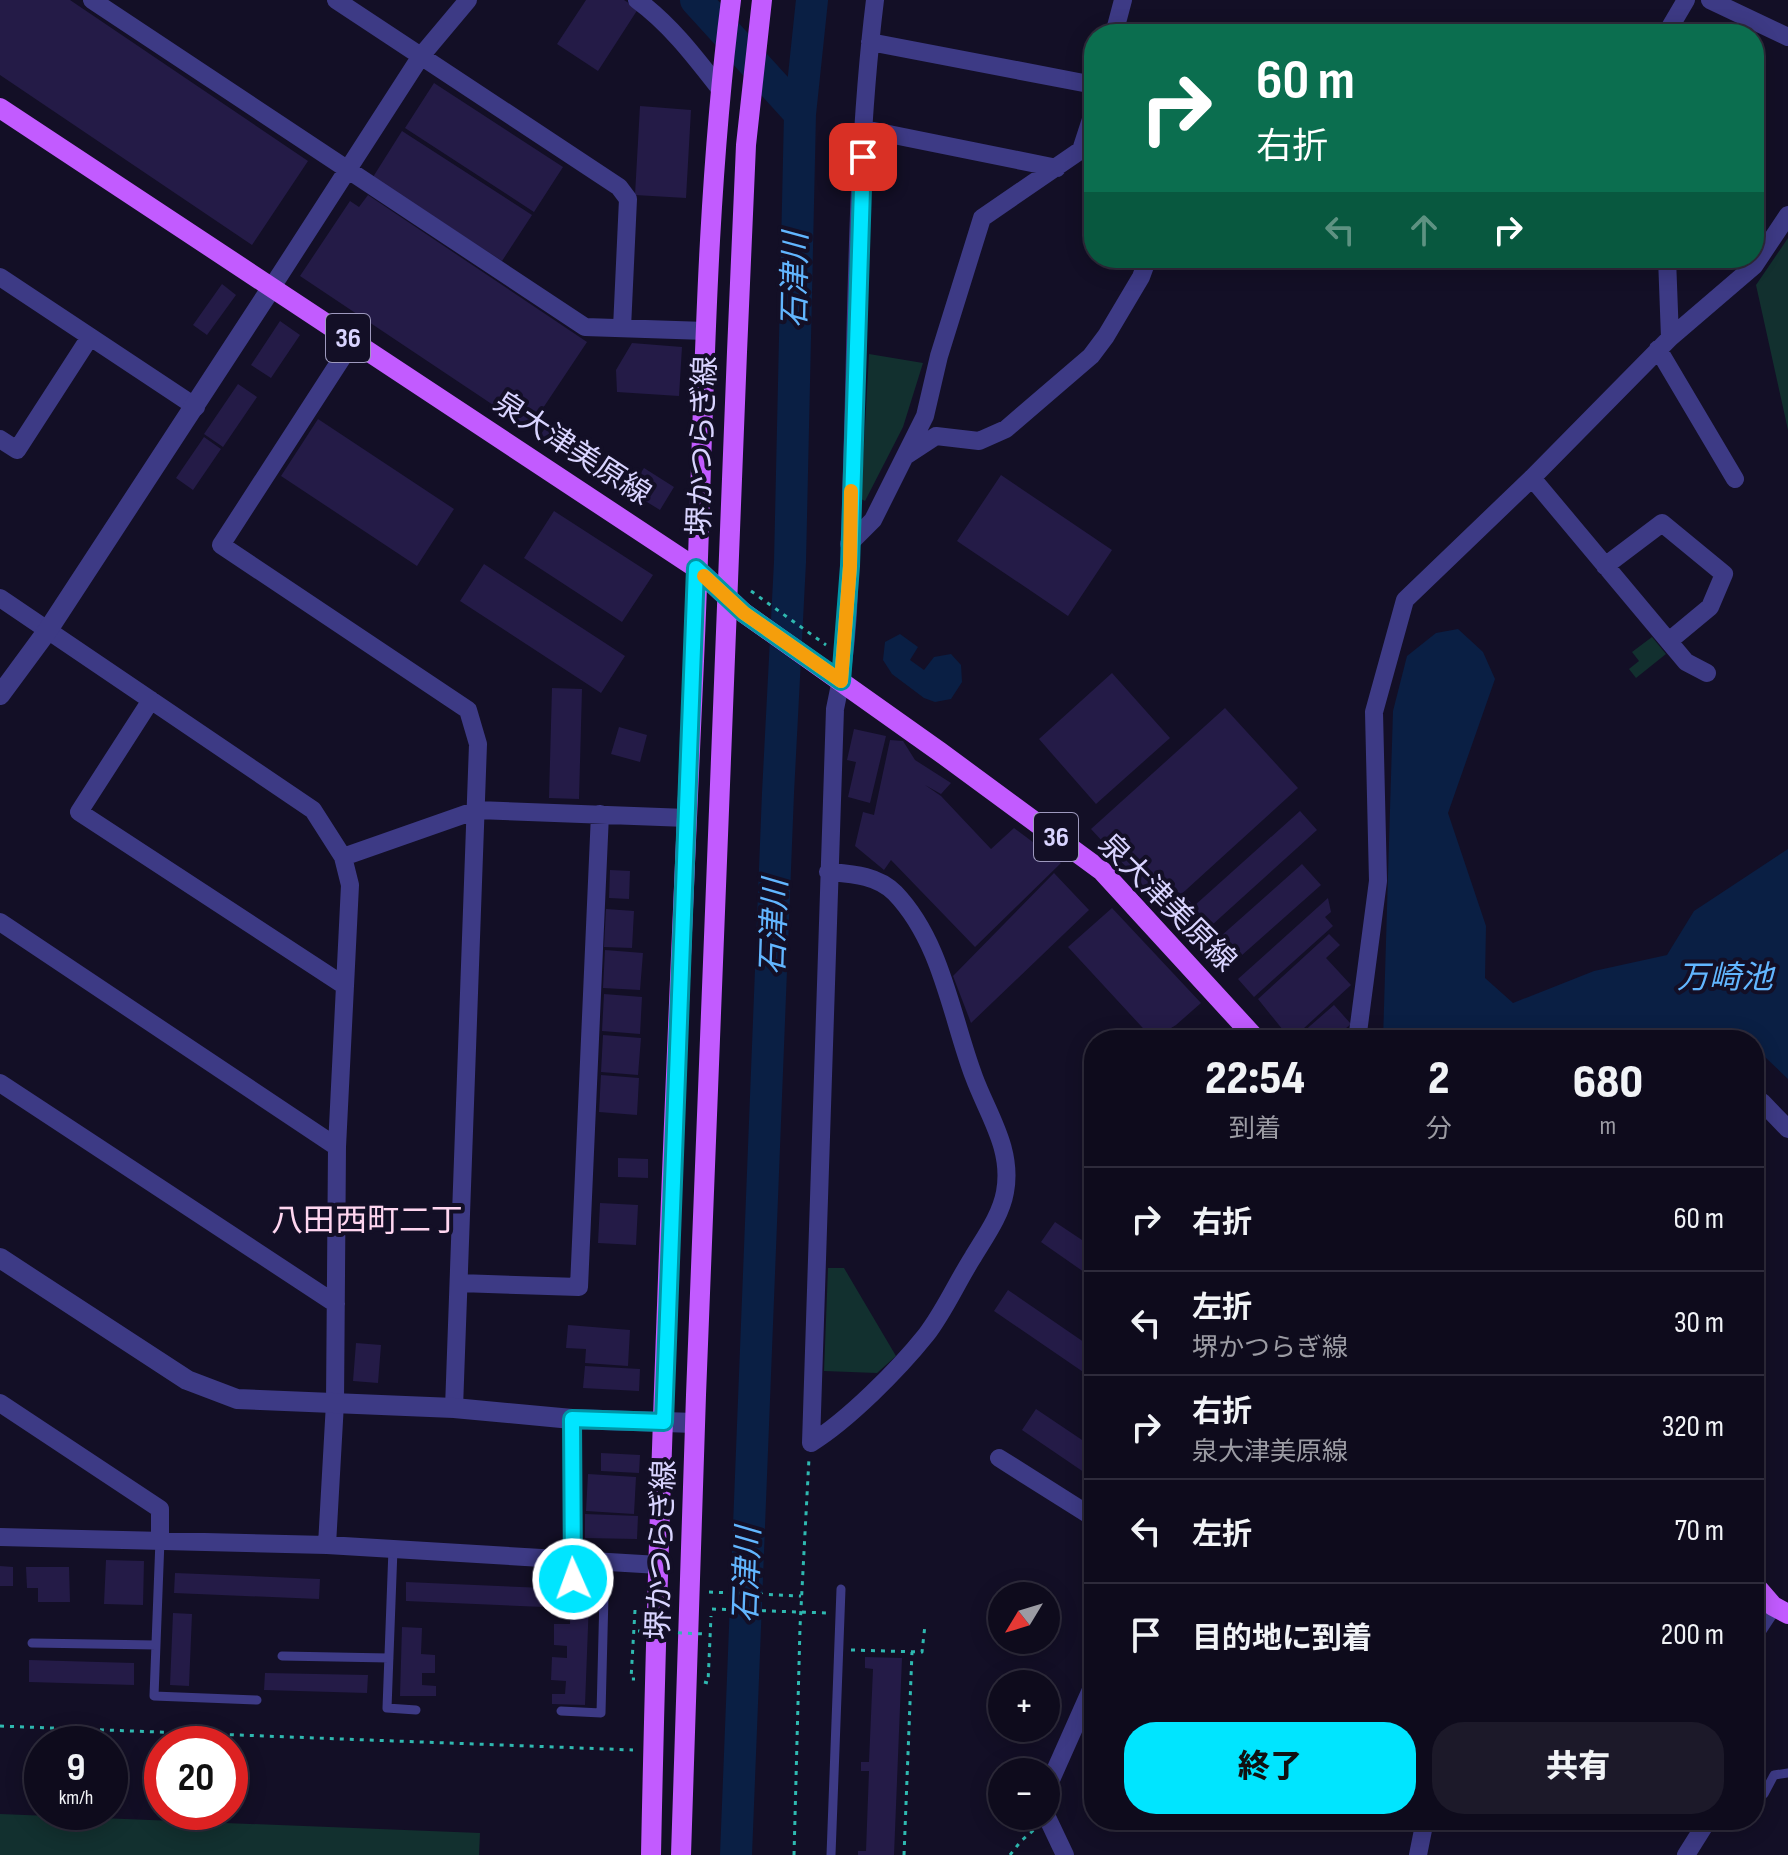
<!DOCTYPE html>
<html lang="ja">
<head>
<meta charset="utf-8">
<style>
  body { margin:0; font-family:"Sofia Sans Condensed","Noto Sans JP",sans-serif; background:#1c1929; color:#f1f3f6; height:100vh; display:flex; flex-direction:column; font-size:30px; white-space:nowrap }
  * { box-sizing:border-box; margin:0 }
  p { font-size:26px; color:#9b9ba3 }
  .icon { flex:none; width:44px; height:44px; fill:none; stroke:currentColor; stroke-width:2; stroke-linecap:round; stroke-linejoin:round }
  .map { position:relative; flex:1; overflow:hidden }
  .sheet { position:absolute; left:1084px; top:1030px; width:680px; height:800px; display:flex; flex-direction:column; background:#0e0b1c; border-radius:32px; box-shadow:0 4px 20px #0003,0 0 0 2px #2e2b3b }
  .sheet>* { flex:none }
  .hud { position:absolute; left:1084px; top:24px; width:680px; height:244px; border-radius:32px; box-shadow:0 4px 20px #0003,0 0 0 2px #2e2b3b; background:#0b6e4f; color:#fff; overflow:hidden }
  .needle { width:52px; rotate:232deg }
  .tools { position:absolute; left:988px; top:1582px; display:grid; gap:16px }
  .tools a { display:grid; place-items:center; width:72px; height:72px; border-radius:50%; background:#0e0b1c; box-shadow:0 4px 20px #0003,0 0 0 2px #2e2b3b; font-size:40px }
  .speed { position:absolute; left:24px; top:1726px; display:flex; gap:16px; font-size:40px; font-weight:700; text-align:center }
  .speed>* { display:grid; place-content:center; width:104px; height:104px; border-radius:50%; background:#0e0b1c; box-shadow:0 4px 20px #0003,0 0 0 2px #2e2b3b; line-height:1 }
  .speed small { font-size:20px; font-weight:400 }
  .speed .limit { border:12px solid #d22; background:#fff; color:#111 }
  .pin { position:absolute; display:grid; place-items:center; width:68px; height:68px; color:#fff; margin:-34px; border-radius:16px; box-shadow:0 4px 12px #0006 }
  .me { position:absolute; width:88px; margin:-44px; rotate:358deg; stroke-linejoin:round; filter:drop-shadow(0 0 6px #0008) }
  .turn { display:flex; align-items:center; gap:28px; height:168px; padding:0 40px; font-size:36px }
  .turn .icon { width:104px; height:104px; stroke-width:2.5 }
  .turn b { display:block; font-size:56px; line-height:68px }
  .lanes { display:flex; align-items:center; height:76px; padding:0 40px; background:#0003; justify-content:center; gap:40px; direction:ltr }
  .lanes .off { opacity:.35 }
  .eta { display:flex; justify-content:space-evenly; align-items:center; height:136px; text-align:center }
  .eta b { font-size:48px; font-weight:800; line-height:56px }
  .primary-button { display:flex; gap:16px; margin-top:auto; padding:16px 40px }
  .primary-button a { flex:1; height:92px; border-radius:32px; background:#00e5ff; color:#111; font-size:32px; font-weight:800; line-height:92px; text-align:center }
  .primary-button a+a { background:#1c1929; color:#f1f3f6 }
  ul { padding:0; list-style:none }
  li { display:flex; align-items:center; gap:24px; height:104px; padding:0 40px; border-top:2px solid #2e2b3b }
  li div { flex:1 }
  li b { display:block; font-size:30px }
  li em { font-style:normal }
  .map>svg:first-child { display:block }
</style>
</head>
<body>
<div class="map">
<svg width="1788" height="1855" viewBox="0 0 1788 1855">
  <rect width="100%" height="100%" fill="#130f26"/>
  <path fill="#12302f" d="M1788 238V430L1756 285Z
    M869 354 923 363 903 427 865 501 861 499Z
    M1652 637 1666 654 1636 678 1629 669 1639 661 1632 652Z
    M828 1268H844L896 1356 877 1373 824 1371Z
    M0 1814 480 1833 479 1855H0Z"/>
  <path fill="#0a1f44" d="M1458 629 1483 652 1495 679 1448 813 1486 926 1485 978 1513 1003 1594 971 1667 955 1694 911 1788 849V1079L1765 1057 1754 1060V1040H1383L1393 711 1407 656 1436 633Z
    M900 634 918 647 910 660 924 670 934 657 951 654 961 665 962 682 951 699 935 702 924 698 892 674 883 660 885 642Z"/>
  <g fill="none" stroke-linecap="round" stroke-linejoin="round">
    <path stroke="#0a1f44" stroke-width="32" d="M696 0 800 114
      M736 1855 778 793 790 562 800 114 812 0"/>
  </g>
  <path fill="#241b47" d="M0 0H70L308 161 252 245 0 75Z
    M586 0H624L638 9 598 71 557 44Z
    M434 83 563 167 534 212 405 128Z
    M640 106 691 110 686 198 635 195Z
    M402 131 532 215 502 261 373 177Z
    M368 195 587 342 529 429 300 276 350 201 359 207Z
    M222 284 236 295 207 335 193 325Z
    M280 321 300 335 271 378 251 365Z
    M632 343 682 347 679 396 617 392 616 370Z
    M238 384 257 397 223 447 204 434Z
    M318 419 454 509 417 566 281 476Z
    M549 421 619 464 612 475 557 442 554 447 539 438Z
    M204 437 221 449 193 490 176 478Z
    M644 468 674 487 660 510 629 491Z
    M1001 475 1112 550 1068 616 957 541Z
    M554 511 653 575 622 622 524 558Z
    M484 564 625 656 601 693 460 601Z
    M1112 673 1170 738 1096 804 1039 739Z
    M552 688 582 689 579 799 549 798Z
    M1225 708 1298 788 1165 909 1091 829Z
    M619 727 647 735 640 762 611 754Z
    M854 729 886 736 870 803 848 797 856 762 847 760Z
    M890 740 903 741 915 760 951 783 941 794 925 785 941 796 991 849 1014 828 1061 863 975 947 891 860 884 870 855 846 863 812 874 815Z
    M1300 811 1317 830 1212 925 1221 936 1302 864 1321 885 1224 971 1169 909 1184 895 1194 906Z
    M610 870 630 871 629 899 609 898Z
    M1054 873 1089 910 971 1023 953 976Z
    M1328 898 1331 912 1325 917 1333 926 1254 997 1238 979Z
    M1112 908 1201 1003 1176 1025 1153 1039 1068 947Z
    M606 909 634 911 632 948 604 947Z
    M1329 934 1340 945 1326 958 1351 985 1291 1040 1258 999Z
    M605 950 643 953 640 990 603 988Z
    M604 994 642 997 640 1034 602 1031Z
    M1334 1005 1351 1024 1332 1040H1294Z
    M603 1035 641 1038 638 1075 601 1072Z
    M601 1075 639 1078 637 1115 599 1112Z
    M618 1158 648 1159V1178L618 1177Z
    M600 1203 638 1205 636 1245 598 1243Z
    M1055 1222 1094 1248V1279L1041 1242Z
    M1008 1290 1094 1349V1369L1089 1376 994 1311Z
    M568 1325 630 1330 628 1366 585 1363 586 1349 566 1348Z
    M356 1343 381 1345 378 1383 353 1381Z
    M585 1366 640 1369 639 1391 583 1388Z
    M1036 1409 1094 1448V1479L1022 1430Z
    M601 1453 640 1455 639 1473 601 1471Z
    M588 1474 636 1477 634 1514 586 1511Z
    M585 1514 638 1516 637 1539 585 1538Z
    M106 1560 144 1561 143 1605 104 1604Z
    M0 1566 13 1567V1586H0Z
    M26 1567H69L70 1602H38V1588H27Z
    M175 1573 320 1579 319 1599 174 1593Z
    M406 1582 545 1588 544 1607 406 1601Z
    M571 1601H589L585 1705 552 1704V1694H565L566 1681 551 1680 552 1657 567 1658V1646L554 1645V1624H570Z
    M173 1613 192 1614 189 1686 170 1685Z
    M402 1627 422 1628 421 1654 435 1655V1673H422V1685L436 1686V1696H400Z
    M865 1657 902 1658 894 1855H858V1851H866L869 1771H861V1762H869L873 1669 865 1668Z
    M29 1660 134 1663V1685L29 1682Z
    M265 1673 368 1675 367 1693 264 1690Z"/>
  <g fill="none" stroke-linecap="round" stroke-linejoin="round">
    <path stroke="#2fb8b0" stroke-width="3" stroke-dasharray="4 6" stroke-linecap="butt" d="M751 591 826 645
      M709 1592 801 1596
      M712 1609 828 1613
      M635 1610 631 1679H635
      M851 1650 922 1652 925 1625
      M704 1682 708 1683 711 1616
      M0 1726 633 1750
      M794 1855 800 1627 809 1458
      M904 1855 912 1652
      M1010 1855 1021 1841 1035 1829"/>
    <path stroke="#3d3a85" stroke-width="9" d="M160 1540 154 1696 257 1700
      M393 1549 387 1708 416 1710
      M32 1643 156 1645
      M282 1656 389 1658
      M561 1711 601 1713 604 1595 592 1585 573 1579 572 1559
      M1754 1793 1764 1794 1774 1775 1788 1773
      M831 1855 841 1589"/>
    <path stroke="#3d3a85" stroke-width="18" d="M92 0 585 327 706 331
      M336 0 619 187 628 199 622 328
      M637 0C670 24 695 57 720 89
      M1710 0 1788 37
      M1114 34 1123 0
      M1666 34 1686 0
      M870 42 1094 85
      M864 129 1057 168
      M1667 258 1670 338
      M0 277 196 407
      M272 287 421 56 468 0
      M353 341 221 545 468 710 478 744 454 1408
      M1658 349 1735 479
      M0 439 17 450 90 337
      M907 455 936 436 979 441 1006 429 1091 356 1106 336 1141 277 1148 258
      M1532 478 1686 662 1707 673
      M849 544 873 520 925 416 939 356 982 218 1081 150 1094 110
      M1605 566 1662 523 1724 574 1710 607 1669 641
      M0 598 313 810 343 857 350 885 337 1147 335 1403 327 1545
      M151 700 79 812 345 986
      M343 857 477 810 687 818
      M0 922 337 1147
      M1357 1040 1378 881 1374 712 1405 600 1532 478 1670 338 1754 266 1788 215
      M0 1083 336 1304
      M1754 1109 1762 1102 1788 1129
      M459 1283 579 1287 600 814
      M0 1403 160 1509V1540
      M572 1419V1559
      M811 1443 835 709C853 630 849 548 852 467 857 312 856 154 875 0
      M811 1443C848 1420 898 1370 926 1335 944 1312 957 1282 973 1257 985 1237 1001 1215 1005 1192 1013 1149 988 1115 974 1077 951 1016 942 942 895 893 877 875 852 874 828 872
      M999 1458 1094 1518
      M0 1537 327 1545 659 1565
      M1754 1635 1773 1606
      M1046 1791 1094 1683
      M1046 1815 1065 1855
      M1418 1855 1425 1820
      M1686 1855 1708 1820"/>
    <path stroke="#3d3a85" stroke-width="20" d="M0 695 48 630 272 287
      M0 1258 187 1380 237 1399 454 1408 572 1419 695 1423"/>
    <path stroke="#c25bff" stroke-width="20" d="M0 108 696 568 744 613 940 752 1102 871 1257 1040
      M1754 1584 1773 1606 1788 1614
      M651 1855C659 1457 676 1059 694 661 704 441 703 219 731 0
      M681 1855 696 1395 737 352 746 145 762 0"/>
    <path stroke="#2fb8b0" stroke-width="3" stroke-dasharray="4 6" stroke-linecap="butt" d="M638 1631 706 1634"/>
  </g>
  <g fill="none" stroke-linecap="round" stroke-linejoin="round">
    <defs>
      <path id="route" d="M573 1579 572 1419 664 1422 696 568 744 613 841 681 850 566 863 157"/>
    </defs>
    <use href="#route" stroke="#0095a6" stroke-width="20"/>
    <use href="#route" stroke="#00e5ff" stroke-width="14"/>
    <path stroke="#f59e0b" stroke-width="14" d="M704 576 744 613 841 681 850 566 851 491"/>
  </g>
  <g text-anchor="middle" dominant-baseline="central" stroke-width="8" stroke-linejoin="round" paint-order="stroke">
    <g fill="#130f26" stroke="#9e99be" stroke-width="2">
      <rect x="326" y="314" width="44" height="48" rx="6"/>
      <rect x="1034" y="813" width="44" height="48" rx="6"/>
    </g>
    <g font-size="28" font-weight="bold" fill="#d9d4ff">
      <text x="348" y="338">36</text>
      <text x="1056" y="837">36</text>
    </g>
    <g font-size="30" fill="#d9d4ff" stroke="#130f26">
      <text transform="translate(703 446) rotate(-88)">堺かつらぎ線</text>
      <text transform="translate(572 449) rotate(33)">泉大津美原線</text>
      <text transform="translate(1167 903) rotate(45)">泉大津美原線</text>
      <text transform="translate(662 1550) rotate(-88)">堺かつらぎ線</text>
    </g>
    <g font-size="32" font-style="italic" fill="#62b6ff" stroke="#130f26">
      <text transform="translate(796 280) rotate(-89)">石津川</text>
      <text transform="translate(775 927) rotate(-88)">石津川</text>
      <text x="1725" y="978">万崎池</text>
      <text transform="translate(748 1575) rotate(-88)">石津川</text>
    </g>
    <g font-size="32" fill="#ffd6f0" stroke="#130f26">
      <text x="367" y="1221">八田西町二丁</text>
    </g>
  </g>
</svg>
<div class="tools">
<a><svg class="needle" viewBox="-14 -14 28 28"><path d="M0-13l5 13h-10z" fill="#e53935"/><path d="M0 13l5-13h-10z" fill="#9b9ba3"/></svg></a>
<a>+</a>
<a>−</a>
</div>
<div class="speed"><div>9<small>km/h</small></div><div class="limit">20</div></div>
<div class="pin" style="left:863px;top:157px;background:#d93025"><svg class="icon" aria-label="arrive" viewBox="0 0 24 24"><path d="M6 21V4h12l-3 4 3 4H6"/></svg></div>
<svg class="me" style="left:573px;top:1579px" viewBox="-20 -20 40 40"><circle r="17" fill="#00e5ff" stroke="#fff" stroke-width="3"/><path d="M0-11L8 9 0 5-8 9z" fill="#fff"/></svg>
<div class="hud">
<div class="turn"><svg class="icon" aria-label="right" viewBox="0 0 24 24"><path d="M7 20v-9h11M14 6l5 5-5 5"/></svg><div><b>60 m</b>右折</div></div>
<div class="lanes"><svg class="icon off" aria-label="left" viewBox="0 0 24 24"><path d="M17 20v-9H6M10 6l-5 5 5 5"/></svg><svg class="icon off" aria-label="ahead" viewBox="0 0 24 24"><path d="M12 20V5M6 11l6-6 6 6"/></svg><svg class="icon" aria-label="right" viewBox="0 0 24 24"><path d="M7 20v-9h11M14 6l5 5-5 5"/></svg></div>
</div>
<section class="sheet">
<div class="eta">
<div><b>22:54</b><p>到着</p></div>
<div><b>2</b><p>分</p></div>
<div><b>680</b><p>m</p></div>
</div>
<ul>
<li><svg class="icon" aria-label="right" viewBox="0 0 24 24"><path d="M7 20v-9h11M14 6l5 5-5 5"/></svg><div><b>右折</b></div><em>60 m</em></li>
<li><svg class="icon" aria-label="left" viewBox="0 0 24 24"><path d="M17 20v-9H6M10 6l-5 5 5 5"/></svg><div><b>左折</b><p>堺かつらぎ線</p></div><em>30 m</em></li>
<li><svg class="icon" aria-label="right" viewBox="0 0 24 24"><path d="M7 20v-9h11M14 6l5 5-5 5"/></svg><div><b>右折</b><p>泉大津美原線</p></div><em>320 m</em></li>
<li><svg class="icon" aria-label="left" viewBox="0 0 24 24"><path d="M17 20v-9H6M10 6l-5 5 5 5"/></svg><div><b>左折</b></div><em>70 m</em></li>
<li><svg class="icon" aria-label="arrive" viewBox="0 0 24 24"><path d="M6 21V4h12l-3 4 3 4H6"/></svg><div><b>目的地に到着</b></div><em>200 m</em></li>
</ul>
<div class="primary-button"><a>終了</a><a>共有</a></div>
</section>
</div>
</body>
</html>
